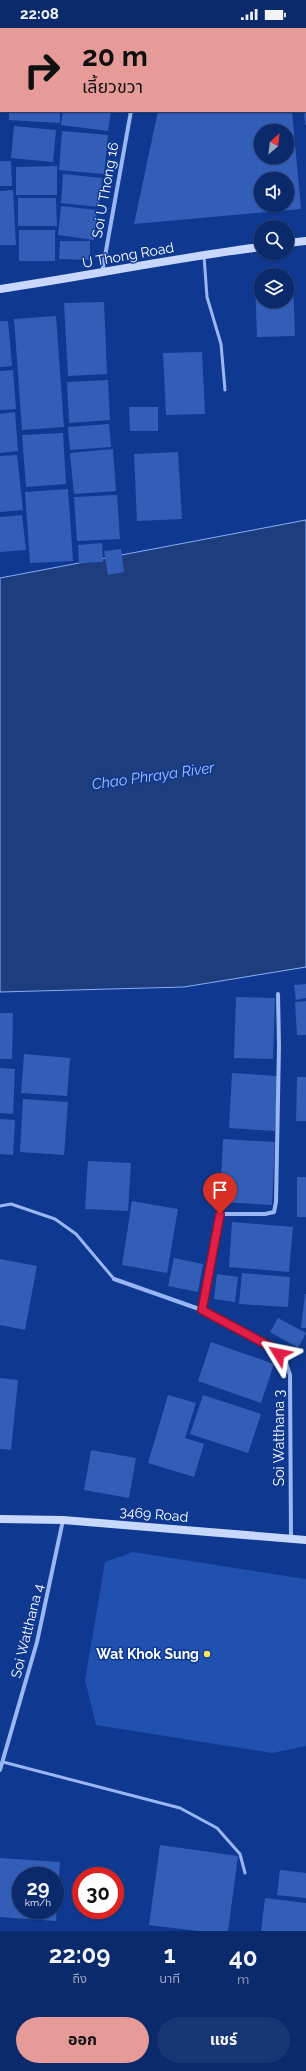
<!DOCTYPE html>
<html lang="th">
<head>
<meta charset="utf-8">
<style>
  body { margin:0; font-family:Raleway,"Noto Sans Thai",sans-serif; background:#193674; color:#f1f3f6; height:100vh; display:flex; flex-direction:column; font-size:15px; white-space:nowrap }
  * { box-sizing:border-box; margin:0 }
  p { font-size:13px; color:#9aa7c2 }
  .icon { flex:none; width:22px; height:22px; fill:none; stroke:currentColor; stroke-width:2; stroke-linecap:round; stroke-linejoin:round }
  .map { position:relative; height:1903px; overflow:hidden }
  .details { display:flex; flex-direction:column; background:#0b2a6c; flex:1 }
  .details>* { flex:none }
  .banner { position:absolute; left:0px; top:0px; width:306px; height:84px; box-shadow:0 1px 3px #0004,0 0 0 1px #2b467f; background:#e69b98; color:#111; overflow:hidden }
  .needle { width:26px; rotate:28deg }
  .fabs { position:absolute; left:254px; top:96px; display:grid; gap:8px }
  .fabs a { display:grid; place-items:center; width:40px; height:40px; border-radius:50%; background:#0b2a6c; box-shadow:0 1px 3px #0004,0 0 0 1px #2b467f; font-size:20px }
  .speed { position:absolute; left:12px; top:1839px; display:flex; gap:8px; font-size:20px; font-weight:700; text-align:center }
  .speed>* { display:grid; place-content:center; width:52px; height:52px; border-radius:50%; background:#0b2a6c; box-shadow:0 1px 3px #0004,0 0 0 1px #2b467f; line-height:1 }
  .speed small { font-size:10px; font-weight:400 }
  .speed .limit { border:6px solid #d22; background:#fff; color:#111 }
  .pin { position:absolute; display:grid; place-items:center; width:34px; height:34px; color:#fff; margin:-41px -17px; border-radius:50% 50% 50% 0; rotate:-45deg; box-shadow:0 0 4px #0007 }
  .pin .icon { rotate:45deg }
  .me { position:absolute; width:44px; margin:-22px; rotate:305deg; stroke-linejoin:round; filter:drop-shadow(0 0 3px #0008) }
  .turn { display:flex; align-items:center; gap:14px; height:84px; padding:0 16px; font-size:18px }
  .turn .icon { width:52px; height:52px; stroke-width:2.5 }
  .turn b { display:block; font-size:28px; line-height:34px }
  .eta { display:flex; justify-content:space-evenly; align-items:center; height:68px; text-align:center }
  .eta b { font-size:24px; font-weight:700; line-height:28px }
  .cta { display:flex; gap:8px; margin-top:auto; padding:8px 16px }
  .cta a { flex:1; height:46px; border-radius:24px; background:#e69b98; color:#111; font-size:16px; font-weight:700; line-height:46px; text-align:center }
  .cta a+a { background:#193674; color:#f1f3f6 }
  .status { display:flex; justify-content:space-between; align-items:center; height:28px; padding:0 20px; background:#0b2a6c; direction:ltr }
  .status svg { height:11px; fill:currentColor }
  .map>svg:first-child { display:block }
</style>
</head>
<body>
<div class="status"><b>22:08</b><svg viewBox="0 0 49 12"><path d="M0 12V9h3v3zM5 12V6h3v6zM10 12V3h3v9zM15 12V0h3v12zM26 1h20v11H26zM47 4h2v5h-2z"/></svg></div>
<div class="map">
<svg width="306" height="1903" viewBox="0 0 306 1903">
  <rect width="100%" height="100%" fill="#0f3890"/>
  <path fill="#2050b0" d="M133 1524 306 1551V1718L272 1725 96 1697 85 1652 105 1534Z"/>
  <path fill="#1e3d7f" stroke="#89aff7" d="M306 492V939L184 959 0 964V550Z"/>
  <path fill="#335eb8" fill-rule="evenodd" d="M9 83H60V95L9 92Z
    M63 83H111L108 103 61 97Z
    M158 83H292L301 181 134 196ZM261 103H287V129H261ZM261 151H287V177H261Z
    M304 83H306V97H305Z
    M14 98 56 102 53 134 11 130Z
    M62 103 108 107 104 146 59 142Z
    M0 133H11L12 158H0Z
    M57 138V167H16V139Z
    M63 146 102 150 99 179 61 175Z
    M13 162 16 217H0V163Z
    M18 170H56L57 198H18Z
    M61 178 97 182 94 212 58 207Z
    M19 202H55V233H19Z
    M60 213H90V232L59 231Z
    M287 254H293L295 308 257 309 255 255H261V273H287Z
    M104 274 107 346 68 348 64 275Z
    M56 288 64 399 22 402 14 291Z
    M0 293H8L12 338 0 339Z
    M202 324 205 386 166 387 163 325Z
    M13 342 16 381 0 382V343Z
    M108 352 110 392 69 395 67 354Z
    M129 379H158V403H130Z
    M15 384 18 423 0 425V386Z
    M109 396 111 419 70 422 68 399Z
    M63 405 66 456 26 459 22 407Z
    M113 421 116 463 74 466 70 425Z
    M178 424 182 491 137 493 134 426Z
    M17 427 23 482 0 484V428Z
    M68 461 73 533 30 535 25 464Z
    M117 467 120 511 77 513 74 469Z
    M22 487 26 522 0 524V489Z
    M102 515 103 534 79 535 78 517Z
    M121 521 124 544 108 547 104 523Z
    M306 956V970L296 972 294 957Z
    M236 969 275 970 273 1031 234 1030Z
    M306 973V1007H297L295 974Z
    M0 985H13L12 1031H0Z
    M24 1026 70 1030 67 1068 21 1065Z
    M0 1040 15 1041 13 1086 0 1085Z
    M232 1045 278 1048 275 1103 229 1100Z
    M297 1049H306V1093H296Z
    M23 1071 68 1074 64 1127 20 1124Z
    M0 1091 15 1092 13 1127 0 1126Z
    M223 1111 275 1114 272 1177 220 1174Z
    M88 1133 131 1135 128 1183 85 1181Z
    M297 1149H306V1189H297Z
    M132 1173 178 1181 167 1245 122 1237Z
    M232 1194 293 1199 289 1244 229 1239Z
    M174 1230 203 1236 198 1264 168 1258Z
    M0 1231 37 1238 25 1302 0 1297Z
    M242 1245 290 1249 288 1279 239 1276Z
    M217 1246 238 1249 235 1274 214 1271Z
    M305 1266H306V1300H301Z
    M278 1290 306 1305 298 1320 270 1304Z
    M211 1314 274 1336 261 1375 198 1353Z
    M0 1350 18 1352 11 1422 0 1421Z
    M168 1367 196 1375 185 1410 204 1416 194 1449 148 1435Z
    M203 1367 261 1386 248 1425 190 1406Z
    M91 1422 136 1430 129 1470 84 1462Z
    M160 1817 238 1828 228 1903H198L149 1897Z
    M0 1830 60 1834 56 1893 0 1889ZM21 1848H55V1882H21Z
    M280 1842 306 1845V1870L277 1867Z
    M265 1870 306 1875V1903H261Z"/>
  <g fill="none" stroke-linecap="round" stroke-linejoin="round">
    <path stroke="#98b7f4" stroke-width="3" d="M204 228 207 269 221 316 225 362
      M0 1178 11 1176 55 1191 76 1206 114 1251
      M3 1734 180 1780 217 1800 240 1826 245 1845"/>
    <path stroke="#98b7f4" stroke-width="4" d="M148 1V0
      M102 245 131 83
      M114 1251 202 1282 273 1320 285 1332 290 1347 291 1510
      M202 1282 220 1186H265L274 1184 276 1174 279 1018 278 966
      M0 1742 37 1614 63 1492"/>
    <path stroke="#c8d8fd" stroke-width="8" d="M287 215 306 213
      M0 261C87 248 174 230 261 219
      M0 1491 63 1492 306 1512"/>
  </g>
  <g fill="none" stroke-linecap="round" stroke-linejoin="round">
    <defs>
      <path id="route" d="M220 1186 202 1282 273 1320 279 1326"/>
    </defs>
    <use href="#route" stroke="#92132f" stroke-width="10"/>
    <use href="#route" stroke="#e11d48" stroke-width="7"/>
  </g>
  <circle fill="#ffe35b" stroke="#0f3890" stroke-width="1.5" cx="207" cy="1626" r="4"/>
  <g text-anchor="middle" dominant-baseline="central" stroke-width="3" stroke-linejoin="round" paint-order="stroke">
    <g font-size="14" fill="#fff" stroke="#0f3890">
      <text transform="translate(105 162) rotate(-80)">Soi U Thong 16</text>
      <text transform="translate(128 227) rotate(-10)">U Thong Road</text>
      <text transform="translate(279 1410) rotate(-90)">Soi Watthana 3</text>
      <text transform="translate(154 1486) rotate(5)">3469 Road</text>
      <text transform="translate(27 1603) rotate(-76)">Soi Watthana 4</text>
    </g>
    <g font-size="14" font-weight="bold" fill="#fff" stroke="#0f3890" text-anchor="end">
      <text x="199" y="1626">Wat Khok Sung</text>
    </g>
    <g font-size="15" font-style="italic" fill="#a4c1fb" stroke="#0f3890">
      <text transform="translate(153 748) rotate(-8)">Chao Phraya River</text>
    </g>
  </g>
</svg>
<div class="fabs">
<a><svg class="needle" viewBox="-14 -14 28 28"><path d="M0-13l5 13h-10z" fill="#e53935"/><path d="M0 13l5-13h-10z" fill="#9aa7c2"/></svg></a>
<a><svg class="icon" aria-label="sound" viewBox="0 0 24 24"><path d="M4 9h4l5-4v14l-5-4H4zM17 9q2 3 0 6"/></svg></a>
<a><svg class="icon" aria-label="search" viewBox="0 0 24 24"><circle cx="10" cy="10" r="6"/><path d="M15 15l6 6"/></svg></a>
<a><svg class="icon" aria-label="layers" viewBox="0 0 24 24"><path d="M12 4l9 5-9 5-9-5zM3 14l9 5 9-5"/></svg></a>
</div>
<div class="speed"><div>29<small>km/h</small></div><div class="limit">30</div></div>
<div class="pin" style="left:220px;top:1186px;background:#d93025"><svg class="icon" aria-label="arrive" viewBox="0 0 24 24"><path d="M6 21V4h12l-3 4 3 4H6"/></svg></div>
<svg class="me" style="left:279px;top:1326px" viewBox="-20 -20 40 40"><path d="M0-17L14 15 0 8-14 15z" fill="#e11d48" stroke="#fff" stroke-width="4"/></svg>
<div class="banner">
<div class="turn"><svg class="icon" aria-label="right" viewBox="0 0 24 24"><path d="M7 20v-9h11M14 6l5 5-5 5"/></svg><div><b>20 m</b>เลี้ยวขวา</div></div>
</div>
</div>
<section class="details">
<div class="eta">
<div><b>22:09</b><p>ถึง</p></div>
<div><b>1</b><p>นาที</p></div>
<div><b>40</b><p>m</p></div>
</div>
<div class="cta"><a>ออก</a><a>แชร์</a></div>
</section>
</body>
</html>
